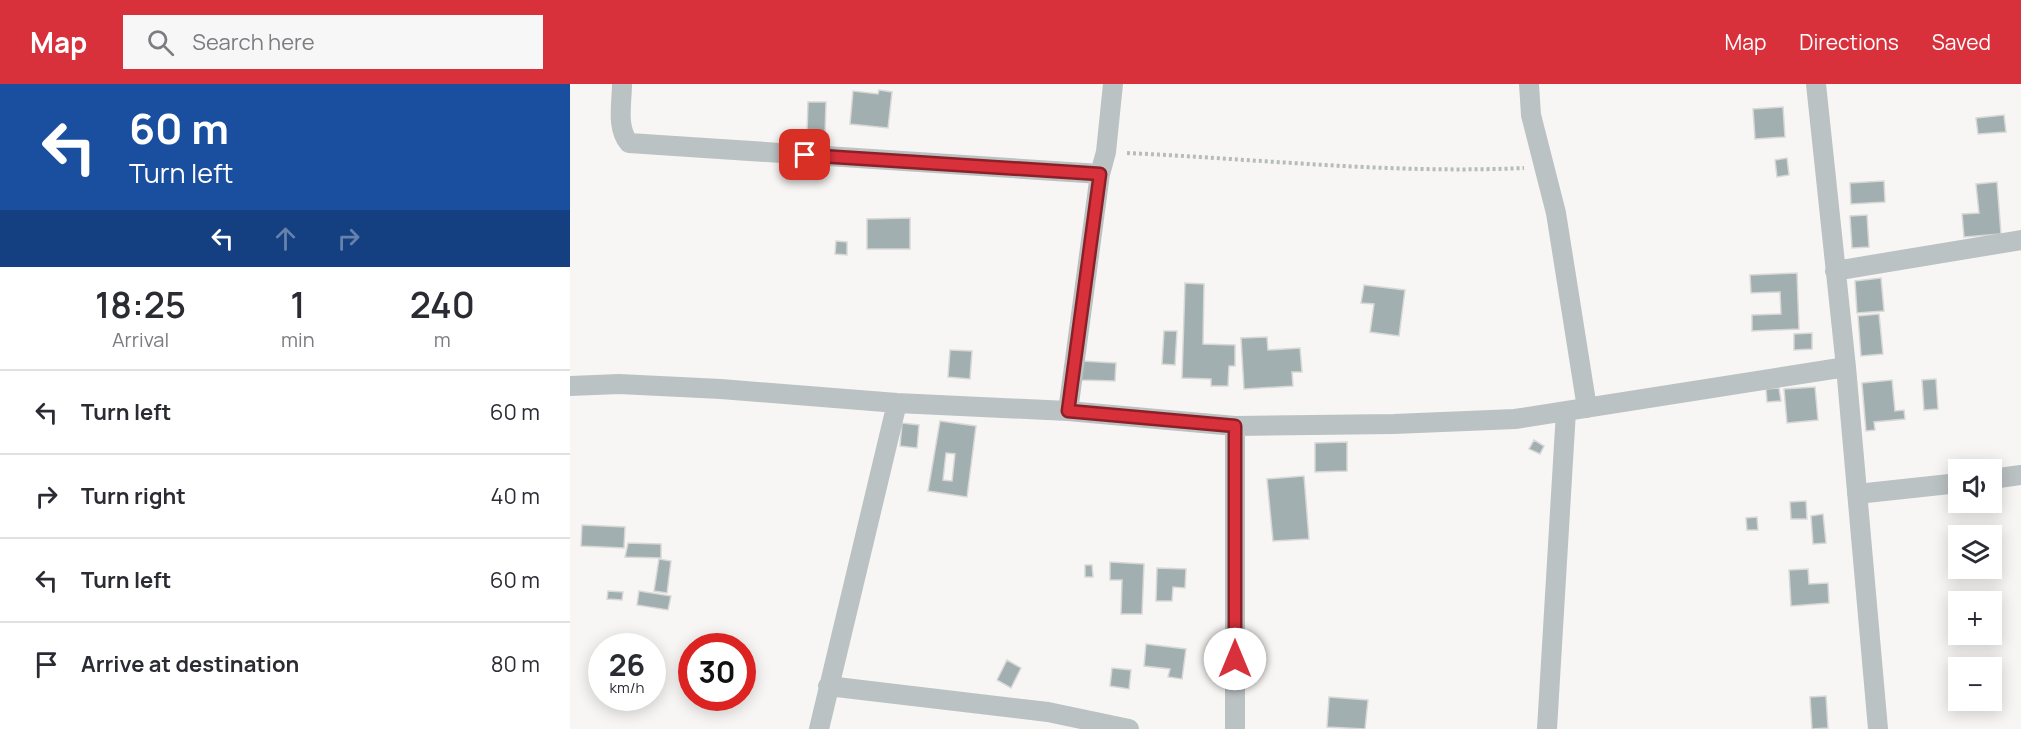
<!DOCTYPE html>
<html lang="en">
<head>
<meta charset="utf-8">
<style>
  body { margin:0; font-family:Manrope,sans-serif; background:#f7f7f7; color:#2b2b33; height:100vh; display:flex; flex-direction:column; font-size:22px; white-space:nowrap }
  * { box-sizing:border-box; margin:0 }
  p { font-size:20px; color:#7c7c81 }
  .icon { flex:none; width:33px; height:33px; fill:none; stroke:currentColor; stroke-width:2; stroke-linecap:round; stroke-linejoin:round }
  .map { position:relative; flex:1; overflow:hidden }
  .side { display:flex; flex-direction:column; background:#fff; width:570px }
  .side>* { flex:none }
  .guide { background:#1a4fa0; color:#fff; overflow:hidden }
  .controls { position:absolute; left:1378px; top:375px; display:grid; gap:12px }
  .controls a { display:grid; place-items:center; width:54px; height:54px; border-radius:0px; background:#fff; box-shadow:0 3px 15px #0003; font-size:30px }
  .speed { position:absolute; left:18px; top:549px; display:flex; gap:12px; font-size:30px; font-weight:700; text-align:center }
  .speed>* { display:grid; place-content:center; width:78px; height:78px; border-radius:50%; background:#fff; box-shadow:0 3px 15px #0003; line-height:1 }
  .speed small { font-size:15px; font-weight:400 }
  .speed .limit { border:9px solid #d22; background:#fff; color:#111 }
  .pin { position:absolute; display:grid; place-items:center; width:51px; height:51px; color:#fff; margin:-26px; border-radius:12px; box-shadow:0 3px 9px #0006 }
  .me { position:absolute; width:66px; margin:-33px; rotate:0deg; stroke-linejoin:round; filter:drop-shadow(0 0 4px #0008) }
  .turn { display:flex; align-items:center; gap:21px; height:126px; padding:0 30px; font-size:27px }
  .turn .icon { width:78px; height:78px; stroke-width:2.5 }
  .turn b { display:block; font-size:42px; line-height:51px }
  .lanes { display:flex; align-items:center; height:57px; padding:0 30px; background:#0003; justify-content:center; gap:30px; direction:ltr }
  .lanes .off { opacity:.35 }
  .eta { display:flex; justify-content:space-evenly; align-items:center; height:102px; text-align:center }
  .eta b { font-size:36px; font-weight:600; line-height:42px }
  ul { padding:0; list-style:none }
  li { display:flex; align-items:center; gap:18px; height:84px; padding:0 30px; border-top:2px solid #e1e1e2 }
  li div { flex:1 }
  li b { display:block; font-size:22px }
  li em { font-style:normal }
  header { display:flex; align-items:center; gap:36px; box-sizing:border-box; height:84px; padding:0 30px; background:#d9313c; color:#fff }
  header strong { font-size:28px }
  nav { display:flex; gap:33px; margin-inline-start:auto; font-size:21px }
  .search { width:420px; height:54px; background:#f7f7f7; display:flex; align-items:center; gap:15px; box-sizing:border-box; padding:0 21px; border-radius:0px; color:#7c7c81; font-size:22px }
  main { display:flex; flex:1; min-height:0 }
  .map>svg:first-child { display:block }
</style>
</head>
<body>
<header>
<strong>Map</strong>
<div class="search"><svg class="icon" aria-label="search" viewBox="0 0 24 24"><circle cx="10" cy="10" r="6"/><path d="M15 15l6 6"/></svg>Search here</div>
<nav><a>Map</a><a>Directions</a><a>Saved</a></nav>
</header>
<main>
<section class="side">
<div class="guide">
<div class="turn"><svg class="icon" aria-label="left" viewBox="0 0 24 24"><path d="M17 20v-9H6M10 6l-5 5 5 5"/></svg><div><b>60 m</b>Turn left</div></div>
<div class="lanes"><svg class="icon" aria-label="left" viewBox="0 0 24 24"><path d="M17 20v-9H6M10 6l-5 5 5 5"/></svg><svg class="icon off" aria-label="ahead" viewBox="0 0 24 24"><path d="M12 20V5M6 11l6-6 6 6"/></svg><svg class="icon off" aria-label="right" viewBox="0 0 24 24"><path d="M7 20v-9h11M14 6l5 5-5 5"/></svg></div>
</div>
<div class="eta">
<div><b>18:25</b><p>Arrival</p></div>
<div><b>1</b><p>min</p></div>
<div><b>240</b><p>m</p></div>
</div>
<ul>
<li><svg class="icon" aria-label="left" viewBox="0 0 24 24"><path d="M17 20v-9H6M10 6l-5 5 5 5"/></svg><div><b>Turn left</b></div><em>60 m</em></li>
<li><svg class="icon" aria-label="right" viewBox="0 0 24 24"><path d="M7 20v-9h11M14 6l5 5-5 5"/></svg><div><b>Turn right</b></div><em>40 m</em></li>
<li><svg class="icon" aria-label="left" viewBox="0 0 24 24"><path d="M17 20v-9H6M10 6l-5 5 5 5"/></svg><div><b>Turn left</b></div><em>60 m</em></li>
<li><svg class="icon" aria-label="arrive" viewBox="0 0 24 24"><path d="M6 21V4h12l-3 4 3 4H6"/></svg><div><b>Arrive at destination</b></div><em>80 m</em></li>
</ul>
</section>
<div class="map">
<svg width="1451" height="645" viewBox="0 0 1451 645">
  <rect width="100%" height="100%" fill="#f7f6f4"/>
  <path fill="#a2afb1" stroke="#d8d8d6" stroke-width="1.5" fill-rule="evenodd" d="M309 6 322 8 318 44 280 40 283 7 308 10Z
    M238 18H256L255 50 237 49Z
    M1213 23 1215 53 1185 55 1183 25Z
    M1434 31 1436 48 1408 50 1406 34Z
    M215 52 255 58 253 72 213 67Z
    M1217 74 1219 91 1207 93 1205 76Z
    M1314 97 1315 118 1281 120 1280 99Z
    M1427 98 1431 150 1394 153 1392 130 1409 129 1406 100Z
    M1297 131 1299 163 1282 164 1280 132Z
    M340 134V165H297V135Z
    M266 157 277 158V171L265 170Z
    M1227 189 1229 245 1182 247V231L1211 230 1210 208 1181 209 1180 191Z
    M1311 194 1314 227 1287 229 1285 197Z
    M615 199 634 200 633 260 665 261V282H659L658 302H641V295L612 294Z
    M794 201 835 206 829 252 800 248 804 220 791 219Z
    M1309 230 1313 270 1291 272 1288 232Z
    M594 247H607L605 281 592 280Z
    M1242 249V265L1224 266V250Z
    M697 253 698 266 730 264 732 288H722L723 302 674 305 671 254Z
    M380 266 402 267 400 295 378 293Z
    M512 277 546 279 545 297 511 296Z
    M1366 295 1368 325 1354 326 1352 296Z
    M1322 296 1325 327 1334 326 1335 335 1304 338 1305 346 1296 347 1292 299Z
    M1245 303 1248 336 1217 339 1214 305Z
    M1209 304 1211 317 1197 318 1196 305Z
    M370 337 406 342 397 413 358 407ZM376 369 385 370 382 397 373 396Z
    M332 339 349 341 347 364 330 362Z
    M964 356 974 362 970 370 959 365Z
    M777 358V387L745 388V359Z
    M734 392 739 455 703 457 697 395Z
    M1236 417 1237 435H1221L1220 418Z
    M1253 430 1256 459 1243 460 1241 432Z
    M1187 433 1188 446H1177L1176 434Z
    M12 441 55 443 54 464 11 462Z
    M58 459 91 460V474L55 473Z
    M89 475 101 477 97 509 84 507Z
    M540 478 574 480 572 530H551L552 496H540Z
    M515 481H522L523 493H515Z
    M587 484 616 485 615 504 603 503 602 517H586Z
    M1238 485 1239 500 1258 499 1259 519 1221 522 1219 486Z
    M38 507 53 508 52 516 37 515Z
    M69 507 101 512 98 526 67 521Z
    M576 560 616 565 612 595 598 593 600 585 574 582Z
    M437 576 451 584 441 604 427 596Z
    M542 584 561 586 559 605 540 602Z
    M1256 612 1258 644 1242 645 1240 613Z
    M759 613 798 616 795 645 757 643Z"/>
  <g fill="none" stroke-linecap="round" stroke-linejoin="round">
    <path stroke="#b6bbbc" stroke-width="4" stroke-dasharray="3 3" stroke-linecap="butt" d="M557 69C689 75 821 90 954 84"/>
    <path stroke="#bbc2c3" stroke-width="20" d="M52 0C52 19 46 43 59 59L530 90
      M959 0 961 31 986 129 1017 324
      M1246 0 1276 283 1308 645
      M1265 187 1451 156
      M0 302 49 300 151 305 327 319 498 327 665 342 824 340 945 335 1276 283
      M498 327 530 90 536 68 543 0
      M1422 395 1451 391
      M1287 410 1389 399
      M258 602 478 628 559 645
      M249 645 327 319
      M665 645V342
      M977 645 996 327"/>
  </g>
  <g fill="none" stroke-linecap="round" stroke-linejoin="round">
    <defs>
      <path id="route" d="M235 71 530 90 498 327 665 342V575"/>
    </defs>
    <use href="#route" stroke="#8d2027" stroke-width="15"/>
    <use href="#route" stroke="#d9313c" stroke-width="10"/>
  </g>
</svg>
<div class="controls">
<a><svg class="icon" aria-label="sound" viewBox="0 0 24 24"><path d="M4 9h4l5-4v14l-5-4H4zM17 9q2 3 0 6"/></svg></a>
<a><svg class="icon" aria-label="layers" viewBox="0 0 24 24"><path d="M12 4l9 5-9 5-9-5zM3 14l9 5 9-5"/></svg></a>
<a>+</a>
<a>−</a>
</div>
<div class="speed"><div>26<small>km/h</small></div><div class="limit">30</div></div>
<div class="pin" style="left:235px;top:71px;background:#d93025"><svg class="icon" aria-label="arrive" viewBox="0 0 24 24"><path d="M6 21V4h12l-3 4 3 4H6"/></svg></div>
<svg class="me" style="left:665px;top:575px" viewBox="-20 -20 40 40"><circle r="19" fill="#fff"/><path d="M0-13L10 11 0 6-10 11z" fill="#d9313c"/></svg>
</div>
</main>
</body>
</html>
